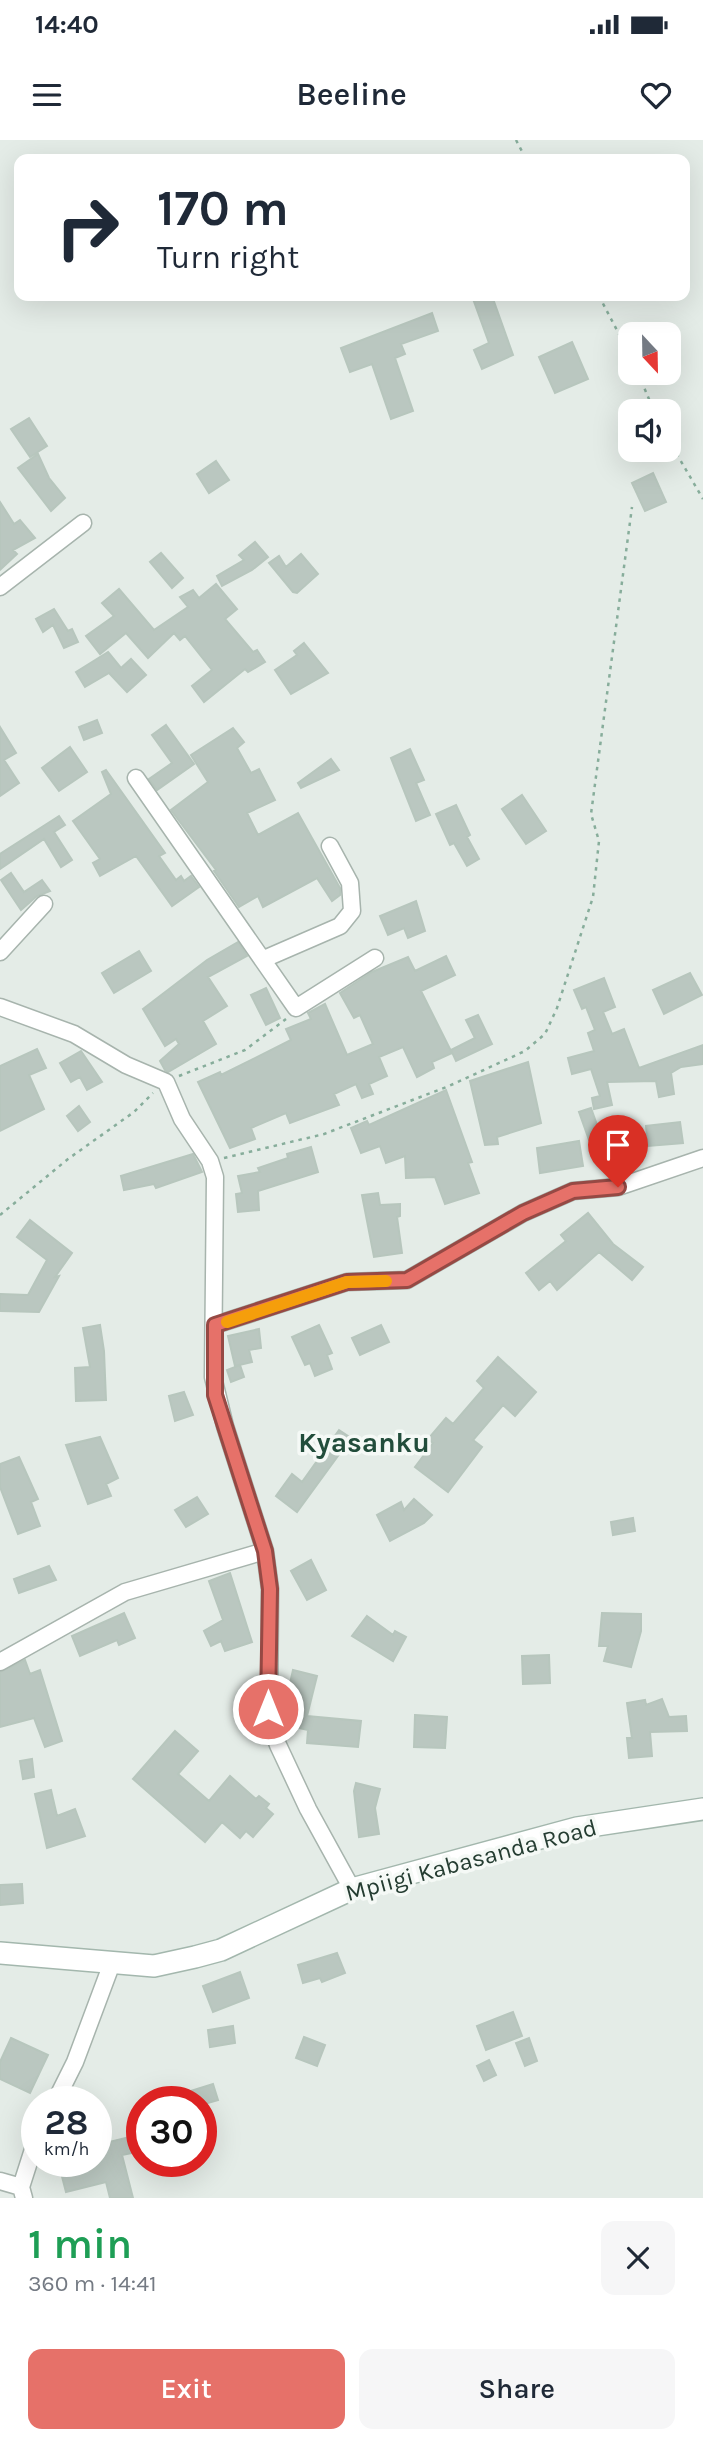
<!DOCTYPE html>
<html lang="en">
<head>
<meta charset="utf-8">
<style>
  body { margin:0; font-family:Karla,sans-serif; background:#f6f6f7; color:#1f2937; height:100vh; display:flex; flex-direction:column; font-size:26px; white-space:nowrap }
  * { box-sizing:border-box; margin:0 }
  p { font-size:23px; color:#747a83 }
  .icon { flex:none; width:38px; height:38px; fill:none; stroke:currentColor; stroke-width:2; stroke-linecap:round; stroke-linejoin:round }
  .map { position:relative; height:2058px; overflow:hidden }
  .sheet { display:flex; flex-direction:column; background:#fff; flex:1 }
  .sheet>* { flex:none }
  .hud { position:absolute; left:14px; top:14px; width:676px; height:147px; border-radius:14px; box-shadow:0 7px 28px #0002; background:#fff; color:#1f2937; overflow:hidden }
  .needle { width:46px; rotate:158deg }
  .buttons { position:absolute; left:618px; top:182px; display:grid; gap:14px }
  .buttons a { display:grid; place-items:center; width:63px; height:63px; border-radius:14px; background:#fff; box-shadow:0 7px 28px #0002; font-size:35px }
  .speed { position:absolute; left:21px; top:1946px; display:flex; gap:14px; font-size:35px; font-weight:700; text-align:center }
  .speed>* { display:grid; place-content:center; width:91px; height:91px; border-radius:50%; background:#fff; box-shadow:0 7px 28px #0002; line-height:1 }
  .speed small { font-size:18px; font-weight:400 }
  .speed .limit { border:10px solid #d22; background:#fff; color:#111 }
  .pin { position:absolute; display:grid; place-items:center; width:60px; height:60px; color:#fff; margin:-72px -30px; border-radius:50% 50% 50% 0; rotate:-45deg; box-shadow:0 0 7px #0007 }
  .pin .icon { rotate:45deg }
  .me { position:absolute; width:77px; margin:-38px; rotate:0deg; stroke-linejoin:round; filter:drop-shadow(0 0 5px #0008) }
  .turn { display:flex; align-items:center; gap:24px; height:147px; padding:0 28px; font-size:32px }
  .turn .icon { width:91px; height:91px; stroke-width:2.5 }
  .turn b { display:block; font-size:49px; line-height:60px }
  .round { display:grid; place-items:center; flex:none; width:74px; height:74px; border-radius:14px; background:#f6f6f7 }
  .summary { display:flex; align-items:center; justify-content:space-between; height:119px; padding:0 28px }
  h1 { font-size:42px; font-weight:600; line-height:52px; color:#1e9e55 }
  .button { display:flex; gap:14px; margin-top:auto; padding:14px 28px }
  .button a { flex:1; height:80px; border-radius:14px; background:#e67169; color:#fff; font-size:28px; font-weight:600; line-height:80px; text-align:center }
  .button a+a { background:#f6f6f7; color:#1f2937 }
  .status { display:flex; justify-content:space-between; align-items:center; height:49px; padding:0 35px; background:#fff; direction:ltr }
  .status svg { height:19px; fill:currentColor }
  header { display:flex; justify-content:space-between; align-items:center; height:91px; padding:0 28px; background:#fff; font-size:32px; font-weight:600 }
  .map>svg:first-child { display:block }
</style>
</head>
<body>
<div class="status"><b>14:40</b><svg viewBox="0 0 49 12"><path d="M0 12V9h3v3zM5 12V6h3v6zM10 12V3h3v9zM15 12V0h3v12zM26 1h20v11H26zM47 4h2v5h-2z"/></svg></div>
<header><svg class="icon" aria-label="menu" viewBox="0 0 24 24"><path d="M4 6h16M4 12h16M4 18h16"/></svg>Beeline<svg class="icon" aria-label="heart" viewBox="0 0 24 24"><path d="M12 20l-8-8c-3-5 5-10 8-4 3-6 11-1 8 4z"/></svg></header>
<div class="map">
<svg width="703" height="2058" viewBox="0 0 703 2058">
  <rect width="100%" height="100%" fill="#e4ece7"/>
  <path fill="#bac7c0" stroke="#b7c6bd" stroke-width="2" d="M472 156H492L513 215 482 229 474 210 489 203Z
    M432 173 438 191 401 204 405 214 395 218 413 271 391 279 372 224 350 232 341 208Z
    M572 202 588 239 555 253 539 217Z
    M29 278 47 306 30 317 11 289Z
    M38 314 49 338 65 358 51 371 18 328Z
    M216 321 229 340 209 353 197 334Z
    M653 333 666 362 645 371 632 343Z
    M0 362 14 384 20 380 35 398 13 410 17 414 0 430Z
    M255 402 268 417 252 430 222 446 217 436 244 420 239 415Z
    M161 413 183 438 172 448 150 422Z
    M301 414 318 434 297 453 293 452 269 423 279 416 286 427Z
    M216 444 237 469 225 479 253 512 257 510 265 522 248 532 245 529 204 562 192 546 212 530 185 496 180 500 174 493 148 518 126 493 100 514 86 496 114 476 102 463 119 449 154 490 188 467 180 457 193 450 199 458Z
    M54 469 68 491 72 489 78 502 64 508 53 485 43 492 36 479Z
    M304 503 328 533 291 554 275 530 297 515 294 511Z
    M108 512 121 528 131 519 146 535 127 552 109 533 85 547 76 532Z
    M97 580 102 593 84 600 79 587Z
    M166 585 194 624 157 650 149 639 172 623 152 595Z
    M0 587 16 613 4 620 19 643 0 656Z
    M233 588 244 602 237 608 251 633 259 629 275 660 247 673 258 695 298 673 340 748V755L332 761 317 738 263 767 258 756 239 767 214 731 216 730 171 670 208 642 191 615Z
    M70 607 87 632 59 651 42 628Z
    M410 609 424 640 416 643 430 675 416 681 391 618Z
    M331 619 339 630 301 648 298 643Z
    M106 630 165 713 159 716 176 740 181 736 184 741 191 736 199 747 172 766 136 716 100 736 93 723 100 719 73 681 111 654 102 632Z
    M522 655 546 691 526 704 502 669Z
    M456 665 470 695 467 697 479 719 467 726 454 703 450 705 436 674Z
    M59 676 65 685 54 692 72 720 61 727 44 699 0 729V714Z
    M11 733 24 752 42 740 50 751 37 756 21 770 1 740Z
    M416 761 425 791 408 798 404 788 388 795 380 776Z
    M238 802 247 816 208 837 227 866 203 881 216 904 168 932 165 930 160 921 179 904 176 899 165 906 143 869 207 820Z
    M139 811 151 831 114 853 102 833Z
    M446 816 455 835 421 851 452 913 432 922 434 928 417 937 403 907 379 917 387 936 369 944 373 954 362 958 356 944 334 954 339 965 290 983 286 973 251 988 255 999 230 1008 198 942 220 932 221 935 291 900 286 889 311 879 308 873 325 864 347 915 373 904 360 875 354 878 340 853 372 832 408 817 415 831Z
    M690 833 702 855 664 874 653 850Z
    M604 838 615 867 603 872 612 894 624 889 639 928 703 905V924L681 927 671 933 674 954 659 957 656 941 607 942 612 965 594 969 592 958 600 956 591 929 572 934 568 918 594 911 588 893 595 890 586 867 582 869 574 850Z
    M266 848 280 878 266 885 251 855Z
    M478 875 492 904 456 921 451 910 475 898 466 880Z
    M37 909 46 928 29 935 44 969 0 991V926Z
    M81 911 102 942 87 950 80 937 71 942 60 923Z
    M528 922 541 983 497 997 498 1004 485 1005 470 941Z
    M446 950 472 1022 468 1023 479 1053 445 1064 435 1037 406 1038 405 1016 386 1023 380 1006 361 1013 351 988 367 981 369 985Z
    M79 966 90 982 78 991 67 976Z
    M591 968 601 996 589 1000 579 972Z
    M680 982 683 1003 648 1006 646 986Z
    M612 992 622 1019 609 1024 599 997Z
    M579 1001 583 1026 540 1033 537 1008Z
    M311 1007 318 1032 258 1051 259 1070 238 1072 236 1054 242 1053 238 1036 260 1032 258 1028 288 1018 287 1014Z
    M193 1014 202 1032 156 1048 154 1044 124 1050 121 1036Z
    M378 1053 380 1065 400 1064V1076L397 1077 402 1113 374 1117 362 1055Z
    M588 1073 613 1104 643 1127 632 1140 599 1112 557 1150 550 1141 539 1150 526 1133 566 1101 561 1095Z
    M30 1080 72 1113 55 1137 59 1136 39 1172 0 1171V1154L28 1155 47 1120 17 1097Z
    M100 1185 104 1211 106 1260 76 1261 75 1228 90 1227 83 1188Z
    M319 1185 332 1213 327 1215 332 1229 315 1236 310 1223 305 1225 292 1197Z
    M381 1185 389 1202 360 1215 352 1198Z
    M259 1189 261 1208 249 1210 252 1222 235 1226 228 1196Z
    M498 1217 536 1252 515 1276 503 1265 473 1300 482 1307 448 1352 415 1327 433 1303 428 1299 446 1278 453 1284 484 1248 477 1241Z
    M240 1225 244 1237 231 1242 227 1230Z
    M184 1252 193 1275 175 1281 169 1256Z
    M339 1290 351 1298 297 1372 276 1356 292 1334 302 1342Z
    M100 1297 118 1338 106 1344 111 1356 88 1364 66 1305Z
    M19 1317 38 1359 31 1362 40 1386 18 1394 0 1347V1324Z
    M197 1357 208 1374 186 1387 175 1370Z
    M414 1359 432 1375 424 1383 390 1401 377 1375 401 1362 404 1370Z
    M633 1378 635 1391 613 1395 611 1382Z
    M311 1420 326 1450 307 1460 291 1431Z
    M49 1426 56 1440 19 1453 14 1439Z
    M230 1433 252 1502 225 1511 221 1501 211 1506 204 1491 223 1480 209 1441Z
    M124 1473 135 1498 119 1505 117 1500 80 1516 72 1496Z
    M602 1473 641 1474V1491L631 1527 604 1521 608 1506H599Z
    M367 1476 393 1495 395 1491 406 1497 393 1521 352 1496Z
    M549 1515 550 1543 523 1544 522 1516Z
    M25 1520 30 1534 40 1530 62 1601 45 1607 34 1578 0 1587V1532Z
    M293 1530 317 1536 307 1576 361 1581 358 1607 307 1603 308 1590 281 1584Z
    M662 1559 669 1577 686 1576 687 1591 650 1592 652 1616 629 1618 627 1598H632L627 1563 645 1560 646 1565Z
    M415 1575 447 1577 445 1608 414 1607Z
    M175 1591 198 1611 178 1634 209 1661 230 1636 256 1659 259 1656 269 1664 266 1668 273 1674 253 1697 246 1691 240 1698 222 1682 205 1702 133 1639Z
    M32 1619 34 1637 23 1639 20 1621Z
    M356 1643 380 1649 375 1668 379 1694 359 1697 354 1651Z
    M51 1650 57 1676 75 1669 85 1696 47 1708 35 1654Z
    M22 1744 23 1763 0 1765V1745Z
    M337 1813 345 1833 322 1842 320 1838 303 1843 298 1825Z
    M240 1832 249 1858 213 1872 203 1846Z
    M513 1872 522 1896 486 1910 477 1886Z
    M233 1886 235 1903 210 1907 208 1890Z
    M304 1897 325 1905 317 1926 296 1918Z
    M11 1898 48 1915 30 1953 0 1939V1922Z
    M529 1898 537 1921 525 1926 516 1903Z
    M489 1920 496 1935 484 1941 477 1926Z
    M213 1944 218 1960 201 1965V1962H165V1959Z
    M142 1994V2011L122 2015 133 2058H110L106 2042 66 2052 58 2021H101L97 2005Z"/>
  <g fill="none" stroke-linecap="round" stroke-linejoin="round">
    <defs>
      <path id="minor" d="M0 447 83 383
        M136 638 296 868 375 818
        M0 812 44 764
        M264 819 340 786 352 771 350 743 330 706
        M0 867 74 894 126 925 166 942 182 979 210 1021 215 1037 213 1237 225 1286 265 1411 270 1449 269 1580 278 1605 308 1669 352 1749
        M215 1185 347 1142 407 1140 523 1073 573 1051 618 1047 703 1018
        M0 1522 125 1452 265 1411
        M55 1962 75 1922 112 1823
        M0 2041 21 2047
        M24 2058 21 2047 37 1997"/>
      <path id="secondary" d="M0 1813 154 1826 195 1817 221 1810 352 1749 577 1688 703 1669"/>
    </defs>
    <use href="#minor" stroke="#a7b4ad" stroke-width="19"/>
    <use href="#secondary" stroke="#a3b7ad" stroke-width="24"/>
    <path stroke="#87ad9b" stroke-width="2.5" stroke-dasharray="3.5 5" stroke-linecap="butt" d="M516 0 526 19
      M599 156 630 215
      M638 233 654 271
      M668 299 703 359
      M179 936 245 910 286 879
      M224 1018 324 994 449 946 525 911 545 894 557 868 593 757 599 701 591 674 632 367
      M0 1075 68 1019 134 972 153 953"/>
    <use href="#minor" stroke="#fff" stroke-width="16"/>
    <use href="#secondary" stroke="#fff" stroke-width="21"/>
  </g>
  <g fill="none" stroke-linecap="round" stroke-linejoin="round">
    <defs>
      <path id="route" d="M268 1569 270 1449 265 1411 215 1255V1185L347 1142 407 1140 523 1073 573 1051 618 1047"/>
    </defs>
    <use href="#route" stroke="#964944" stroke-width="18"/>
    <use href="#route" stroke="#e67169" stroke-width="12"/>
    <path stroke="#f59e0b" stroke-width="12" d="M227 1182 347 1142 386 1141"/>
  </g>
  <g text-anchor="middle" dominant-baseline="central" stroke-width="7" stroke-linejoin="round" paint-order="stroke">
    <g font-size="24" fill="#253d32" stroke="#f5f9f6">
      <text transform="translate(471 1720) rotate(-15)">Mpiigi Kabasanda Road</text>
    </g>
    <g font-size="28" font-weight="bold" fill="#224d3b" stroke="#f5f9f6">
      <text x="364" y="1302">Kyasanku</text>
    </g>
  </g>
</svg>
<div class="buttons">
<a><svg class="needle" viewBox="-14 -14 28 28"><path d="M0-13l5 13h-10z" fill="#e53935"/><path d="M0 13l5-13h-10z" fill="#747a83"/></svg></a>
<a><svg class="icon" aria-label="sound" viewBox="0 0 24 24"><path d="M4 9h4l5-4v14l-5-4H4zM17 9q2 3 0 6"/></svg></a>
</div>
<div class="speed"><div>28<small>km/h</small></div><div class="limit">30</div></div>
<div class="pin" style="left:618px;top:1047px;background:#d93025"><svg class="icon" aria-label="arrive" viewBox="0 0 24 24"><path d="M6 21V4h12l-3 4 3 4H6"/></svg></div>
<svg class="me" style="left:268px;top:1569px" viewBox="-20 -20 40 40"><circle r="17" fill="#e67169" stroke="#fff" stroke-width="3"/><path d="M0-11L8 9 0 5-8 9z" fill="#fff"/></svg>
<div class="hud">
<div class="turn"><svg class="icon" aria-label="right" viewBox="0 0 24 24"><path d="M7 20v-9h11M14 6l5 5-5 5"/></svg><div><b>170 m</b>Turn right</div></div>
</div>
</div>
<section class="sheet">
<div class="summary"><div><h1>1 min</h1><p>360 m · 14:41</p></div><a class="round"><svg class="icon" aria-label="close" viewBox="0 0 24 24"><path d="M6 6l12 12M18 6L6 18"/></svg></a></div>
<div class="button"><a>Exit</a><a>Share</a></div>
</section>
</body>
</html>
